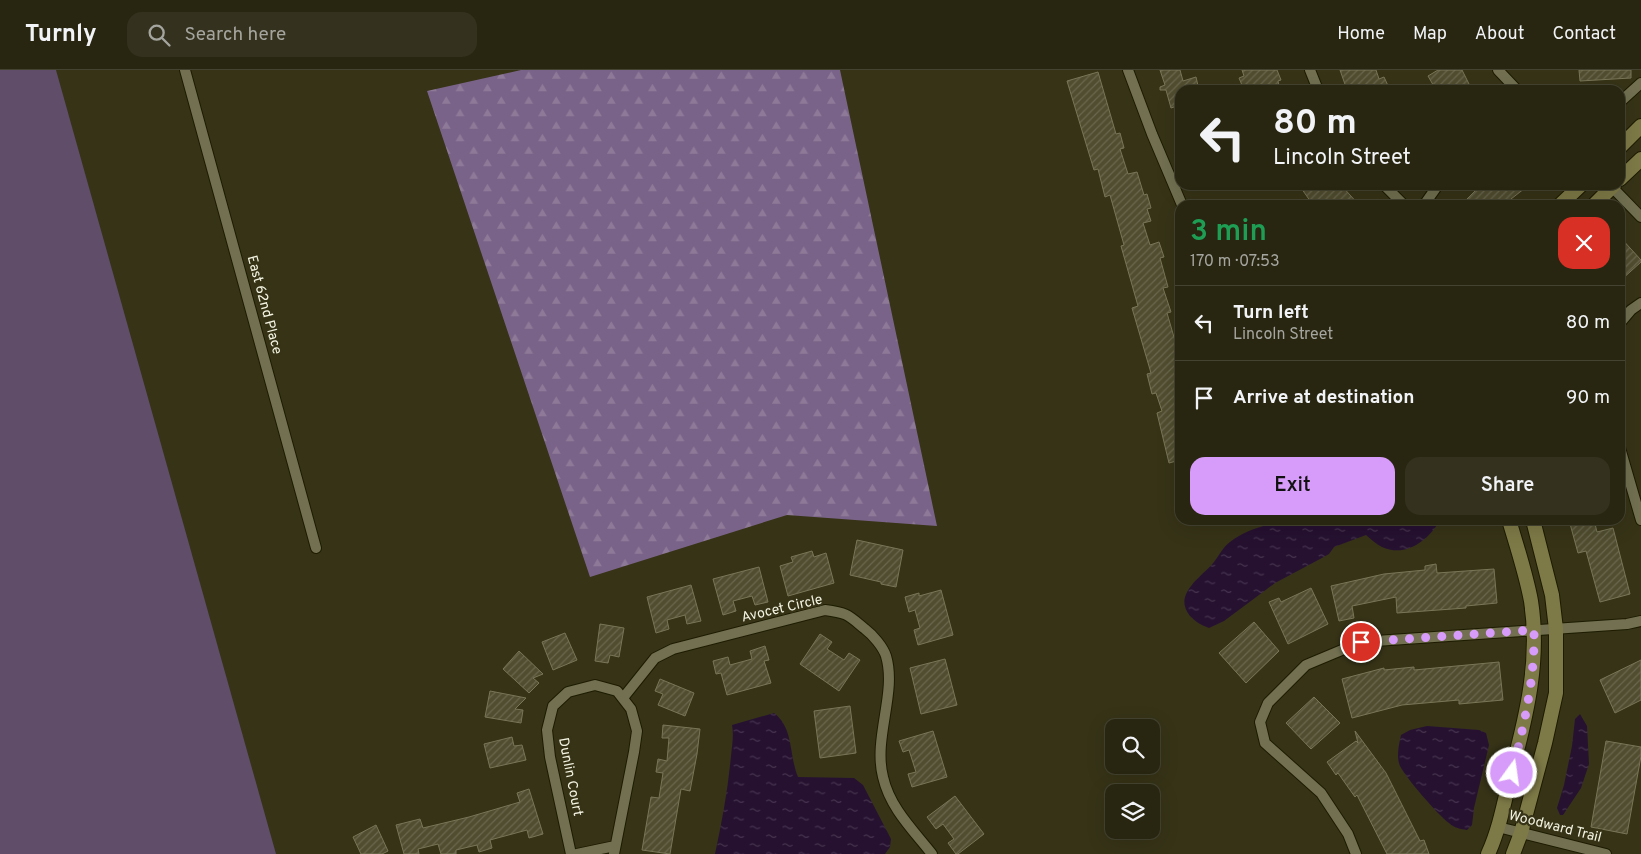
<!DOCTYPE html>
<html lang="en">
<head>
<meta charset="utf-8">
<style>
  body { margin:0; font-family:Overpass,sans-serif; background:#34321f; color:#f1f3f6; height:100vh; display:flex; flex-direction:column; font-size:19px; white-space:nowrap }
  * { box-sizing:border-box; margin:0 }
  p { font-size:16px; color:#a5a59f }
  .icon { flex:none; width:28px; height:28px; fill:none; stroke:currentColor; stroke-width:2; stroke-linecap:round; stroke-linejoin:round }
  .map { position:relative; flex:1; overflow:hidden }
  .panel { position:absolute; left:1175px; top:130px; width:450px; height:325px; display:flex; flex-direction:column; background:#282611; border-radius:15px; box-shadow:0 5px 20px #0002,0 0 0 1px #444331 }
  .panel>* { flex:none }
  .top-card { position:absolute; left:1175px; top:15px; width:450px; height:105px; border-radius:15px; box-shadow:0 5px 20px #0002,0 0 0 1px #444331; background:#282611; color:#f1f3f6; overflow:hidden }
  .fabs { position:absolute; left:1105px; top:649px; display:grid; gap:10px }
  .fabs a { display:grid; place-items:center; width:55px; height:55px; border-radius:10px; background:#282611; box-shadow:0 5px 20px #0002,0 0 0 1px #444331; font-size:25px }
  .pin { position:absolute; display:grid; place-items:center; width:42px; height:42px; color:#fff; margin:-21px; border:2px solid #fff; border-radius:50%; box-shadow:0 1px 5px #0007 }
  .me { position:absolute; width:55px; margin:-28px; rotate:14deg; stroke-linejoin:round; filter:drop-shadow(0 0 4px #0008) }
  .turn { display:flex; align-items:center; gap:18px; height:105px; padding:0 15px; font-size:22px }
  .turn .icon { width:65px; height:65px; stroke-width:2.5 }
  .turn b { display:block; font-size:35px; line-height:42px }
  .round { display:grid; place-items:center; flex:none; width:52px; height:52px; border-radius:15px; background:#34321f }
  .overview { display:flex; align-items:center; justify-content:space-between; height:85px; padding:0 15px }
  h1 { font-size:30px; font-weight:600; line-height:38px; color:#1e9e55 }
  .primary-button { display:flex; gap:10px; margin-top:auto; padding:10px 15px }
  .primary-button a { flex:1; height:58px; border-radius:15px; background:#d79bf9; color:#111; font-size:20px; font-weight:600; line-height:58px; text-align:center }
  .primary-button a+a { background:#34321f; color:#f1f3f6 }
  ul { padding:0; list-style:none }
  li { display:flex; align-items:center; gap:15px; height:75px; padding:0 15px; border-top:1px solid #444331 }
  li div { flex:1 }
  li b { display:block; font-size:19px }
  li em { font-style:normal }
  header { display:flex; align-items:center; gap:30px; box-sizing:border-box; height:70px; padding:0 25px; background:#282611; border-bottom:1px solid #444331 }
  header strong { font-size:24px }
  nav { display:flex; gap:28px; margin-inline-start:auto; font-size:18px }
  .search { width:350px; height:45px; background:#34321f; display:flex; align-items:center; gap:12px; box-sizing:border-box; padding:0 18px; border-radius:15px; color:#a5a59f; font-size:19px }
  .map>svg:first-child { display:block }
</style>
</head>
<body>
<header>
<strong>Turnly</strong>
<div class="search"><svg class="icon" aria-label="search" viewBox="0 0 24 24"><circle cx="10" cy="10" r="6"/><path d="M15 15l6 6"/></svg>Search here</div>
<nav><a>Home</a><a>Map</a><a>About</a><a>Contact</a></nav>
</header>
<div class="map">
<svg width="1641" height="784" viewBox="0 0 1641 784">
  <defs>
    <pattern id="forest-firs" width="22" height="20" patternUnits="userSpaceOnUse" patternTransform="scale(1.25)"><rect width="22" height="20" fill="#7a6388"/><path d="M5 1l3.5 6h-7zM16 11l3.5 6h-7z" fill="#8e7a98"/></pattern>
    <pattern id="water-ripples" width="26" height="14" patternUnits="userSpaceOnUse" patternTransform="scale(1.25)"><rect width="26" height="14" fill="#261131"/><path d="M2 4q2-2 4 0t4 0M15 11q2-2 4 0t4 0" fill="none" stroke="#46344f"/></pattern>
    <pattern id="building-hatch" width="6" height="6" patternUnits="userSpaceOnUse" patternTransform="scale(1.25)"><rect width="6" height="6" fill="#504d30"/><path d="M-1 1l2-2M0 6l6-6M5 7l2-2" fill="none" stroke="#6a674e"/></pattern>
  </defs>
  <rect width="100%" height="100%" fill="#363317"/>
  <path fill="#5f4d6a" d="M0 0H56L276 784H0Z"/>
  <path fill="url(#forest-firs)" d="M521 0H840L937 456 787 445 590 507 427 21Z"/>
  <path fill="url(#water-ripples)" d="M1284 450H1440C1429 470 1406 488 1382 477 1376 474 1371 469 1366 465L1334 477 1329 484 1320 489 1275 513 1224 551 1209 558C1201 555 1196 552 1190 546 1172 524 1202 507 1214 492 1221 483 1222 477 1234 469 1248 459 1267 455 1284 450Z
    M774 643C794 658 789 686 798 707L854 708 863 715 891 769 890 777 885 784H715C722 752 728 719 731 686 732 676 734 665 732 655Z
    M1580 644 1587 656 1589 694 1581 718 1563 745H1560L1557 738 1564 715 1572 676 1575 649Z
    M1427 656 1479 660 1486 663 1489 675 1474 738 1472 755 1467 760C1461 759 1454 758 1449 753 1438 745 1406 708 1400 696 1396 686 1399 675 1401 665L1410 660Z"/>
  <path fill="url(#building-hatch)" stroke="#797658" d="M1160 0H1180L1183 11 1196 7 1199 20H1180V35L1171 38 1166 20H1160V17L1165 15Z
    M1242 0H1277L1281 10 1278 11 1280 20H1244L1239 8 1244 6Z
    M1340 0H1376L1379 9 1384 7 1390 20H1347Z
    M1438 0H1462L1472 20H1436L1428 6Z
    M1579 0H1631V8L1580 11Z
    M1098 2 1116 64 1120 63 1124 78 1120 79 1128 104 1137 102 1144 125 1147 124 1151 138 1147 139 1151 151 1143 153 1150 175 1159 172 1164 187 1160 188 1168 217 1163 218 1171 242 1167 243 1180 288V390L1169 393 1157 343 1162 341 1156 323 1152 324 1147 304 1151 303 1132 238 1138 236 1121 176 1124 175 1110 125 1105 127 1098 99 1094 100 1067 11Z
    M1299 115H1341L1359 135H1313Z
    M1481 115H1529L1511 129 1512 130 1507 135H1461Z
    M1620 167 1641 190V192L1620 211Z
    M1569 450H1594L1597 462 1613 458 1630 524 1600 532 1586 481 1578 483Z
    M857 470 903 480 896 517 881 514V512L850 505Z
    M812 481 814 487 826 483 834 513 788 526 780 496 793 492 791 487Z
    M1436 494 1437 503 1494 499 1497 533 1466 536V538L1397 543 1396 527 1352 536 1354 548 1339 551 1331 516 1384 504 1425 500V496Z
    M759 497 768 532 755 535 752 526 733 531 736 541 723 545 713 509Z
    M691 515 701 551 687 554 685 545 667 550 669 559 656 563 647 527Z
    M1311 518 1328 554 1288 574 1269 532 1279 528 1281 532Z
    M941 520 953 565 918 575 914 560 920 558 915 540 909 542 905 527 919 523V526Z
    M1254 552 1279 581 1246 613 1219 583Z
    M600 554 624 558 619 587 610 585 608 593 595 591Z
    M565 563 577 590 553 600 542 572Z
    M820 564 832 572 827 579 844 590 849 583 860 590 839 621 800 594Z
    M765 576 769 590 764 591 771 613 727 625 721 603 716 604 713 591 728 587 730 595 752 589 750 581Z
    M519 581 543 604 533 608 539 613 529 623 503 599Z
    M945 589 957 635 921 644 910 598Z
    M1641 590V630L1615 643 1600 610Z
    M1499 592 1503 630 1459 634V630L1402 635 1352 648 1342 609 1384 598V600L1414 597V600Z
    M660 609 694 623 685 646 658 635 663 624 655 621Z
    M490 621 526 628 515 639 523 640 521 653 485 647Z
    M1314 627 1340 653 1311 679 1286 653Z
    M850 636 856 683 820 688 814 641Z
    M663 655 700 659 697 684 690 721 681 719 670 784 642 780 651 727 659 728 663 703 656 702 658 689 667 691 669 668H662Z
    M933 661 947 707 912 717 908 704 916 702 909 680 903 682 899 671Z
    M1355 661 1386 703 1420 771 1424 770 1429 784H1387L1357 725 1355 727 1338 703 1336 705 1327 692 1356 671 1358 673Z
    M512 667 514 676 522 675 526 690 490 698 484 674Z
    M1606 671 1641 677V686L1627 764 1591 757Z
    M529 719 543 764 529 768 527 760 490 770 492 778 479 782 477 775 456 780V784H441L438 774 418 779 419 784H404L396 755 420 749 423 758 469 747 520 732 517 723Z
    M955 726 984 764 958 784H956L948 773 954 769 943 754 936 759 927 747Z
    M376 755 388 781 382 784H361L353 767Z"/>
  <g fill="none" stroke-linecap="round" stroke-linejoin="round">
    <defs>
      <path id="street" d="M185 0 316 478
        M1128 0 1152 64 1182 135
        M1310 0 1318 20
        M1498 0 1517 20
        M1620 32 1641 13
        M1384 115 1404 135
        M1610 115 1641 147
        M1424 135 1438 115
        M1620 253 1631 240 1641 233
        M1620 378 1641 450
        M623 628 655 588 673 579 825 540C848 543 848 545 865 559 873 565 883 577 886 586 897 623 873 668 883 707 890 738 913 760 932 784
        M1498 757 1606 784
        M571 784 550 687 547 660 553 636 568 622 595 615 617 621 631 639 637 661 634 682 614 784
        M577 784 615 776
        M1356 784 1348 764 1321 723 1265 673 1260 652 1268 633 1306 595 1361 572 1627 554 1641 551"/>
      <path id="secondary" d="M1620 77 1641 56
        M1620 109 1641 89
        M1560 135 1581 115
        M1594 135 1614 115
        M1488 784C1500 758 1505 728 1512 700 1527 644 1540 589 1531 531 1526 504 1517 477 1509 450
        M1513 784 1521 763 1545 673 1556 623V559L1552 525 1533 450"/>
    </defs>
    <use href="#street" stroke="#1d1b00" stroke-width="12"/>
    <use href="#secondary" stroke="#1d1b00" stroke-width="16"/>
    <use href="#street" stroke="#727051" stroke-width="10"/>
    <use href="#secondary" stroke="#7e7a47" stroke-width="14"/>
  </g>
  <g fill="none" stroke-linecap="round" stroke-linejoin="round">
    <path stroke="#d79bf9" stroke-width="9" stroke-dasharray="0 16.2" d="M1361 572 1534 560C1535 611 1524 654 1512 703"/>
  </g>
  <g text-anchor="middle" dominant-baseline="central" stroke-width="4.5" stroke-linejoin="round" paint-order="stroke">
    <g font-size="14" fill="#f4f4e2" stroke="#363317">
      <text transform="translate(264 235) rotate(75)">East 62nd Place</text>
      <text transform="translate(782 539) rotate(-13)">Avocet Circle</text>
      <text transform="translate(570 707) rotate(79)">Dunlin Court</text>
      <text transform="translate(1555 757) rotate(14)">Woodward Trail</text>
    </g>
  </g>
</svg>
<div class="fabs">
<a><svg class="icon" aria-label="search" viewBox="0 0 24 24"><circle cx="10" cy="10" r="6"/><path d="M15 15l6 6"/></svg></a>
<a><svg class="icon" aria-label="layers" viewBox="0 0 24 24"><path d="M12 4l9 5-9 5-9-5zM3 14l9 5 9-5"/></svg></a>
</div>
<div class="pin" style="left:1361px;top:572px;background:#d93025"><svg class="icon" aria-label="arrive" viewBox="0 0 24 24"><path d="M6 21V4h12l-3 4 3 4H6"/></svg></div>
<svg class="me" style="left:1512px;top:703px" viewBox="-20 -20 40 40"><circle r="17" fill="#d79bf9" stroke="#fff" stroke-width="3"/><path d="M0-11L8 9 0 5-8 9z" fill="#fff"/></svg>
<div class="top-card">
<div class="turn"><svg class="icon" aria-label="left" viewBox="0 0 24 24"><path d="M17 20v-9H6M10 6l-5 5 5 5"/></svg><div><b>80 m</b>Lincoln Street</div></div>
</div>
<section class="panel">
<div class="overview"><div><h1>3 min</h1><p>170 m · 07:53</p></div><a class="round" style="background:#d93025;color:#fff"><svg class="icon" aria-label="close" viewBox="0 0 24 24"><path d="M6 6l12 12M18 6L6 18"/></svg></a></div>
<ul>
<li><svg class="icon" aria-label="left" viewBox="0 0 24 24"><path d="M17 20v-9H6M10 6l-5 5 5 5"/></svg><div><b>Turn left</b><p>Lincoln Street</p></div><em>80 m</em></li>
<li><svg class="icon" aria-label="arrive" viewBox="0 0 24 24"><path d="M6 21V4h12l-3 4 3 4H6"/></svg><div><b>Arrive at destination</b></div><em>90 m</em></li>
</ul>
<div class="primary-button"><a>Exit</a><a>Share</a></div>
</section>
</div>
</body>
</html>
